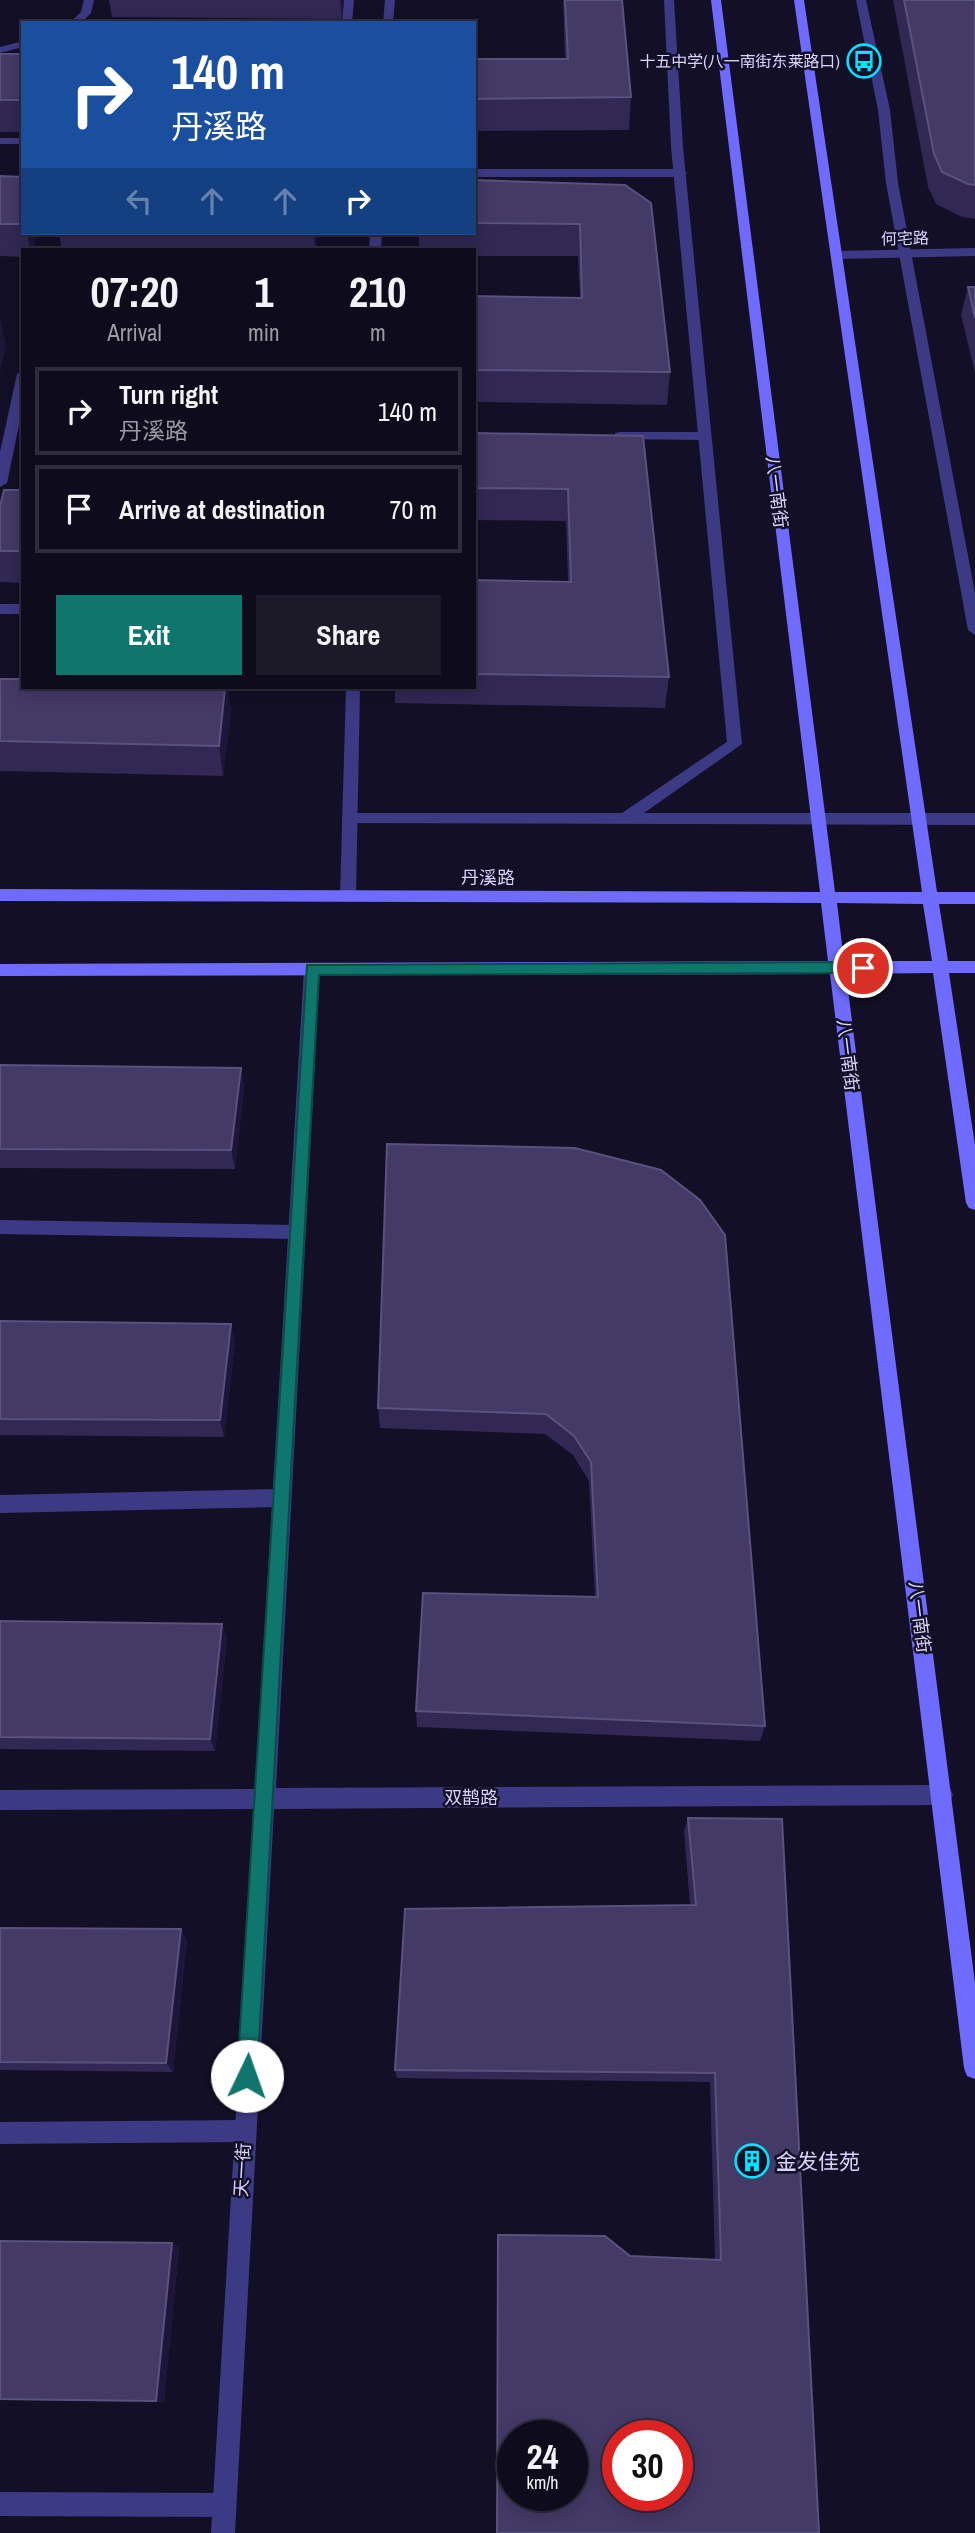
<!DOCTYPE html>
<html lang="en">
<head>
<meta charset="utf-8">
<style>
  body { margin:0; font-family:"Archivo Narrow","Noto Sans SC",sans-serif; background:#1c1929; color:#f1f3f6; height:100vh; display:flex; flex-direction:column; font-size:26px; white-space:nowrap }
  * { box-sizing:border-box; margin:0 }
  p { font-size:23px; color:#9b9ba3 }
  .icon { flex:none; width:38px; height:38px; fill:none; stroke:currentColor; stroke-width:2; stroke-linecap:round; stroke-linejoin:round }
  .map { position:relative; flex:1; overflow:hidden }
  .details { position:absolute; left:21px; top:248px; width:455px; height:441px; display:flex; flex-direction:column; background:#0e0b1c; border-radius:0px; box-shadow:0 4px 18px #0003,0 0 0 2px #2e2b3b }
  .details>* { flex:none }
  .hud { position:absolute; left:21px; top:21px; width:455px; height:214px; border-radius:0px; box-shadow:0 4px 18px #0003,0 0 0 2px #2e2b3b; background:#1a4fa0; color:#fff; overflow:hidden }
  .speed { position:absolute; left:497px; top:2420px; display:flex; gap:14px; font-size:35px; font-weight:700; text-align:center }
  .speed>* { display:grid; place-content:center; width:91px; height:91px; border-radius:50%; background:#0e0b1c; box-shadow:0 4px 18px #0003,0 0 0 2px #2e2b3b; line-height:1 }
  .speed small { font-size:18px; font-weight:400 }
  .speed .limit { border:10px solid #d22; background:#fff; color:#111 }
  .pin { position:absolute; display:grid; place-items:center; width:60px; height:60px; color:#fff; margin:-30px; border:4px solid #fff; border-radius:50%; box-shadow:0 2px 7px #0007 }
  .me { position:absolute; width:77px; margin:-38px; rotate:3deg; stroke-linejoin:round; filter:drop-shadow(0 0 5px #0008) }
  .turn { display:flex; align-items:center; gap:24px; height:147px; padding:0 35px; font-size:32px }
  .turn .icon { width:91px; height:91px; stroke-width:2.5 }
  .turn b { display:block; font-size:49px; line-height:60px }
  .lanes { display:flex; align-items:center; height:66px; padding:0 35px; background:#0003; justify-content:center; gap:35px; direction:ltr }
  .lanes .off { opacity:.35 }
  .eta { display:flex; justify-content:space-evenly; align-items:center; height:119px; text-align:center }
  .eta b { font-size:42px; font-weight:700; line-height:49px }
  .primary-button { display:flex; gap:14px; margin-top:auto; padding:14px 35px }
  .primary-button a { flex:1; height:80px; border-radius:0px; background:#0f766e; color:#fff; font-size:28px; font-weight:700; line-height:80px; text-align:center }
  .primary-button a+a { background:#1c1929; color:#f1f3f6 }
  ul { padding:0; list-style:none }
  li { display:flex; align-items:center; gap:21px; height:88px; margin:0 14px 10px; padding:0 21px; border:4px solid #2e2b3b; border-radius:0px }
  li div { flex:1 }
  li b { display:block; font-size:26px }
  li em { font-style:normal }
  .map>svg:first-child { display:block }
</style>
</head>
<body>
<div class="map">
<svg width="975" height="2533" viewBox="0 0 975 2533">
  <rect width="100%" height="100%" fill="#130f26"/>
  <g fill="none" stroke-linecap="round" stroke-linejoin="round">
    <path fill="#3d3a85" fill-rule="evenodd" d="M344 0H354L352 23H342Z
      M664 0H674L683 147 742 744 644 813H975V825L345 823 342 819 345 815 350 813H622L727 742 671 147Z
      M856 0H866L890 110 898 183 975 593V635L968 630 886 183 878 110Z
      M0 138H23V144H0Z
      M0 1220 296 1225 302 1227 305 1232 302 1237 296 1239 0 1234Z
      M280 1489 287 1492 289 1498 287 1504 280 1507 0 1513V1495Z
      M244 2120 252 2123 255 2131 252 2139 244 2142 0 2144V2122Z
      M0 2492 224 2493 233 2496 236 2505 233 2514 224 2517 0 2516Z"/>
    <path fill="#3d3a85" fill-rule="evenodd" d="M84 0H94L91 13 81 23H69L81 12Z
      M385 0H395L393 23H383Z
      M23 41V47L0 53V47Z
      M474 169H681L687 173 681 177H474Z
      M370 233H382L381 250H369Z
      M975 248V256L836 259 830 255 836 251Z
      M23 370V406L7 483 0 487V452L17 374Z
      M620 432H704L711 436 704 440 615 439V433Z
      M0 604H23V614H0Z
      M346 688H360L356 896 348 902 340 896Z
      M312 963 320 969 276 1788 943 1785 950 1788 953 1795 950 1802 943 1805 274 1809 235 2533H211L254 1809 0 1810V1790L255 1789 304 969Z"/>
    <path fill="#6f6bff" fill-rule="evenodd" d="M711 0H721L835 892H922L794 0H804L937 892H975V904H939L948 961H975V973H949L975 1145V1210L969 1208 966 1203 933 973 846 974 975 1983V2079L967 2076 964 2068 830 974 0 976V964L828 961 821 903 0 901V889L820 892ZM837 903 923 904 932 961H844Z"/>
  </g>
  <path fill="#312854" d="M109 0H344L342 19 112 17Z
    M563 0H622L631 97 629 130 474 131V59H565Z
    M893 0H975V219L962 217 936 204 928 187Z
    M0 54H23V132H0Z
    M0 176 23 177V233H37L33 250H23V257L0 256Z
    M474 180 625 185 670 372 667 405 474 402V296L580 298 578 256H474V250H419V233H474Z
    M59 233H318L316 250H62Z
    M968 287H975V373L961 315Z
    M474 433 643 436 669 677 665 708 395 703V688H474V580L568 582 566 521 474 520Z
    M23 490V583L0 582V506Z
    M0 679 23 688H227L231 712 223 776 0 771Z
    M0 1065 241 1068 244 1088 235 1169 0 1168Z
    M387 1144 765 1726 760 1741 417 1727 416 1711 595 1597 589 1481 573 1455 545 1434 380 1428 378 1408Z
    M0 1321 231 1324 235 1342 224 1437 0 1435Z
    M0 1621 222 1624 227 1638 215 1751 0 1749Z
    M688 1818 819 2533 630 2256 715 2260 710 2082 397 2078 395 2070 690 1905 684 1831Z
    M0 1928 181 1929 187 1941 173 2072 0 2070Z
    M0 2241 172 2243 179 2248 164 2402 0 2400Z"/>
  <path fill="#1d163a" d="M340 0H344L342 19Z
    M27 233H37L33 250H30Z
    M314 233H318L316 250H315Z
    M0 318 6 346 0 372Z
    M225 688H227L231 712 223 776 219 746Z
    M241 1068 244 1088 235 1169 231 1150Z
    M231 1324 235 1342 224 1437 220 1420Z
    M222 1624 227 1638 215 1751 210 1739Z
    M181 1929 187 1941 173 2072 166 2063Z
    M172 2243 179 2248 164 2402 156 2401Z"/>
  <path fill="#433a66" stroke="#5a527e" stroke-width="2" fill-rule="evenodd" d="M565 0H622L631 97 474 99V59H568Z
    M904 0H975V185L968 184 942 172 934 154Z
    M0 54H23V100H0Z
    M0 176 23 177V224H0Z
    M474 180 625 185 651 203 670 372 474 370V296L582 298 580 224 474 223Z
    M968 287H975V318Z
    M474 433 643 436 669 677 474 674V580L571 582 568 489 474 488Z
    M4 490H23V551H0V506Z
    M0 679H23V688H225L219 746 0 741Z
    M0 1065 241 1068 231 1150 0 1149Z
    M387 1144 575 1148 661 1170 700 1200 725 1235 765 1726 416 1711 423 1593 598 1597 591 1462 574 1436 546 1414 378 1408Z
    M0 1321 231 1324 220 1420 0 1419Z
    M0 1621 222 1624 210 1739 0 1737Z
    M688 1818 782 1819 819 2533H497L498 2235 605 2236 630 2256 721 2260 715 2073 395 2070 405 1909 696 1905ZM513 2436H572V2496H513ZM618 2436H677V2496H618Z
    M0 1928 181 1929 166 2063 0 2062Z
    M0 2241 172 2243 156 2401 0 2399Z"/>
  <path fill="#0f766e" stroke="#0a4d48" stroke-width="2" d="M863 962 870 968 863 973 319 975 257 2076 254 2083 247 2085 240 2083 237 2076 307 965Z"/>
  <defs>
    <symbol id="bus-ring" viewBox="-11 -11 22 22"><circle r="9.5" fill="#130f26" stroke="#00e5ff" stroke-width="1.5"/><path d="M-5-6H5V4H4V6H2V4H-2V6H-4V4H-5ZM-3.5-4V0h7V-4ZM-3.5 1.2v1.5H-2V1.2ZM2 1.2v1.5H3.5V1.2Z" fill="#00e5ff"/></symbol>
    <symbol id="building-ring" viewBox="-11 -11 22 22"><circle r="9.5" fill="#130f26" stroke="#00e5ff" stroke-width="1.5"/><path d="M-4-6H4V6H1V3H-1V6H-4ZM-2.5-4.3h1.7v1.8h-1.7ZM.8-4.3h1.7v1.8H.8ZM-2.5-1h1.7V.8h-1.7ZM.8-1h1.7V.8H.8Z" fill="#00e5ff"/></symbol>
  </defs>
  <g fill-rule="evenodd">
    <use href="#bus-ring" x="845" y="42" width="38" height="38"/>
    <use href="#building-ring" x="733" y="2142" width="38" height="38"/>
  </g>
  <g text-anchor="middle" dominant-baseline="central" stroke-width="5" stroke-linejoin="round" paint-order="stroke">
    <g font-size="16" fill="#d9d4ff" stroke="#130f26" text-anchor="end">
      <text x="840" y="61">十五中学(八一南街东莱路口)</text>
    </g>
    <g font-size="16" fill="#d9d4ff" stroke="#130f26">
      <text transform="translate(905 238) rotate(-1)">何宅路</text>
    </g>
    <g font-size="18" fill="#d9d4ff" stroke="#130f26">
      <text transform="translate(777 492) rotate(83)">八一南街</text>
      <text x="488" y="877">丹溪路</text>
      <text transform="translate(848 1055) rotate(83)">八一南街</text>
      <text transform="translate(920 1617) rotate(83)">八一南街</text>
      <text x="471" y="1797">双鹊路</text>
      <text transform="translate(242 2170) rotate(-87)">天一街</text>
    </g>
    <g font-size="21" fill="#d9d4ff" stroke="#130f26" text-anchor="start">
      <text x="776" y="2161">金发佳苑</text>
    </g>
  </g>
</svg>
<div class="speed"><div>24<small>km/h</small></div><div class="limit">30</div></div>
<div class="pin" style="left:863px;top:968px;background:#d93025"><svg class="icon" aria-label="arrive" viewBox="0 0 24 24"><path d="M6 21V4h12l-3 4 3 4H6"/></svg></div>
<svg class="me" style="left:247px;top:2076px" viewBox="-20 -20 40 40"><circle r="19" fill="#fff"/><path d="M0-13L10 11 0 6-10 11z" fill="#0f766e"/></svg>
<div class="hud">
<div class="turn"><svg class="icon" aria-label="right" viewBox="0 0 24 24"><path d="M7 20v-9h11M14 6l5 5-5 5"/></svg><div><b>140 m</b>丹溪路</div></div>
<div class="lanes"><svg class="icon off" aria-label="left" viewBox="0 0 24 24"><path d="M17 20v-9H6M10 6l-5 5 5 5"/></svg><svg class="icon off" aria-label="ahead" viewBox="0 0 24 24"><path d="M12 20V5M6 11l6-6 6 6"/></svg><svg class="icon off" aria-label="ahead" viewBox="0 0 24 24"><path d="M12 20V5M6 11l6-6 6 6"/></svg><svg class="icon" aria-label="right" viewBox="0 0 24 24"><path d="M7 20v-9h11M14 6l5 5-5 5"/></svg></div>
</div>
<section class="details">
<div class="eta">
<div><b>07:20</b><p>Arrival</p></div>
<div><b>1</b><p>min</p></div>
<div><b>210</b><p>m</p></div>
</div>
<ul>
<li><svg class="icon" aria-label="right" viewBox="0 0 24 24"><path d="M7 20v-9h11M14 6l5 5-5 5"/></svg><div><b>Turn right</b><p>丹溪路</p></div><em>140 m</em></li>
<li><svg class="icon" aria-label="arrive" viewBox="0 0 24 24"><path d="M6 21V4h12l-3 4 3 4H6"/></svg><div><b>Arrive at destination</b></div><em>70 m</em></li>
</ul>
<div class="primary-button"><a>Exit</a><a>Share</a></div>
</section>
</div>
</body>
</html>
